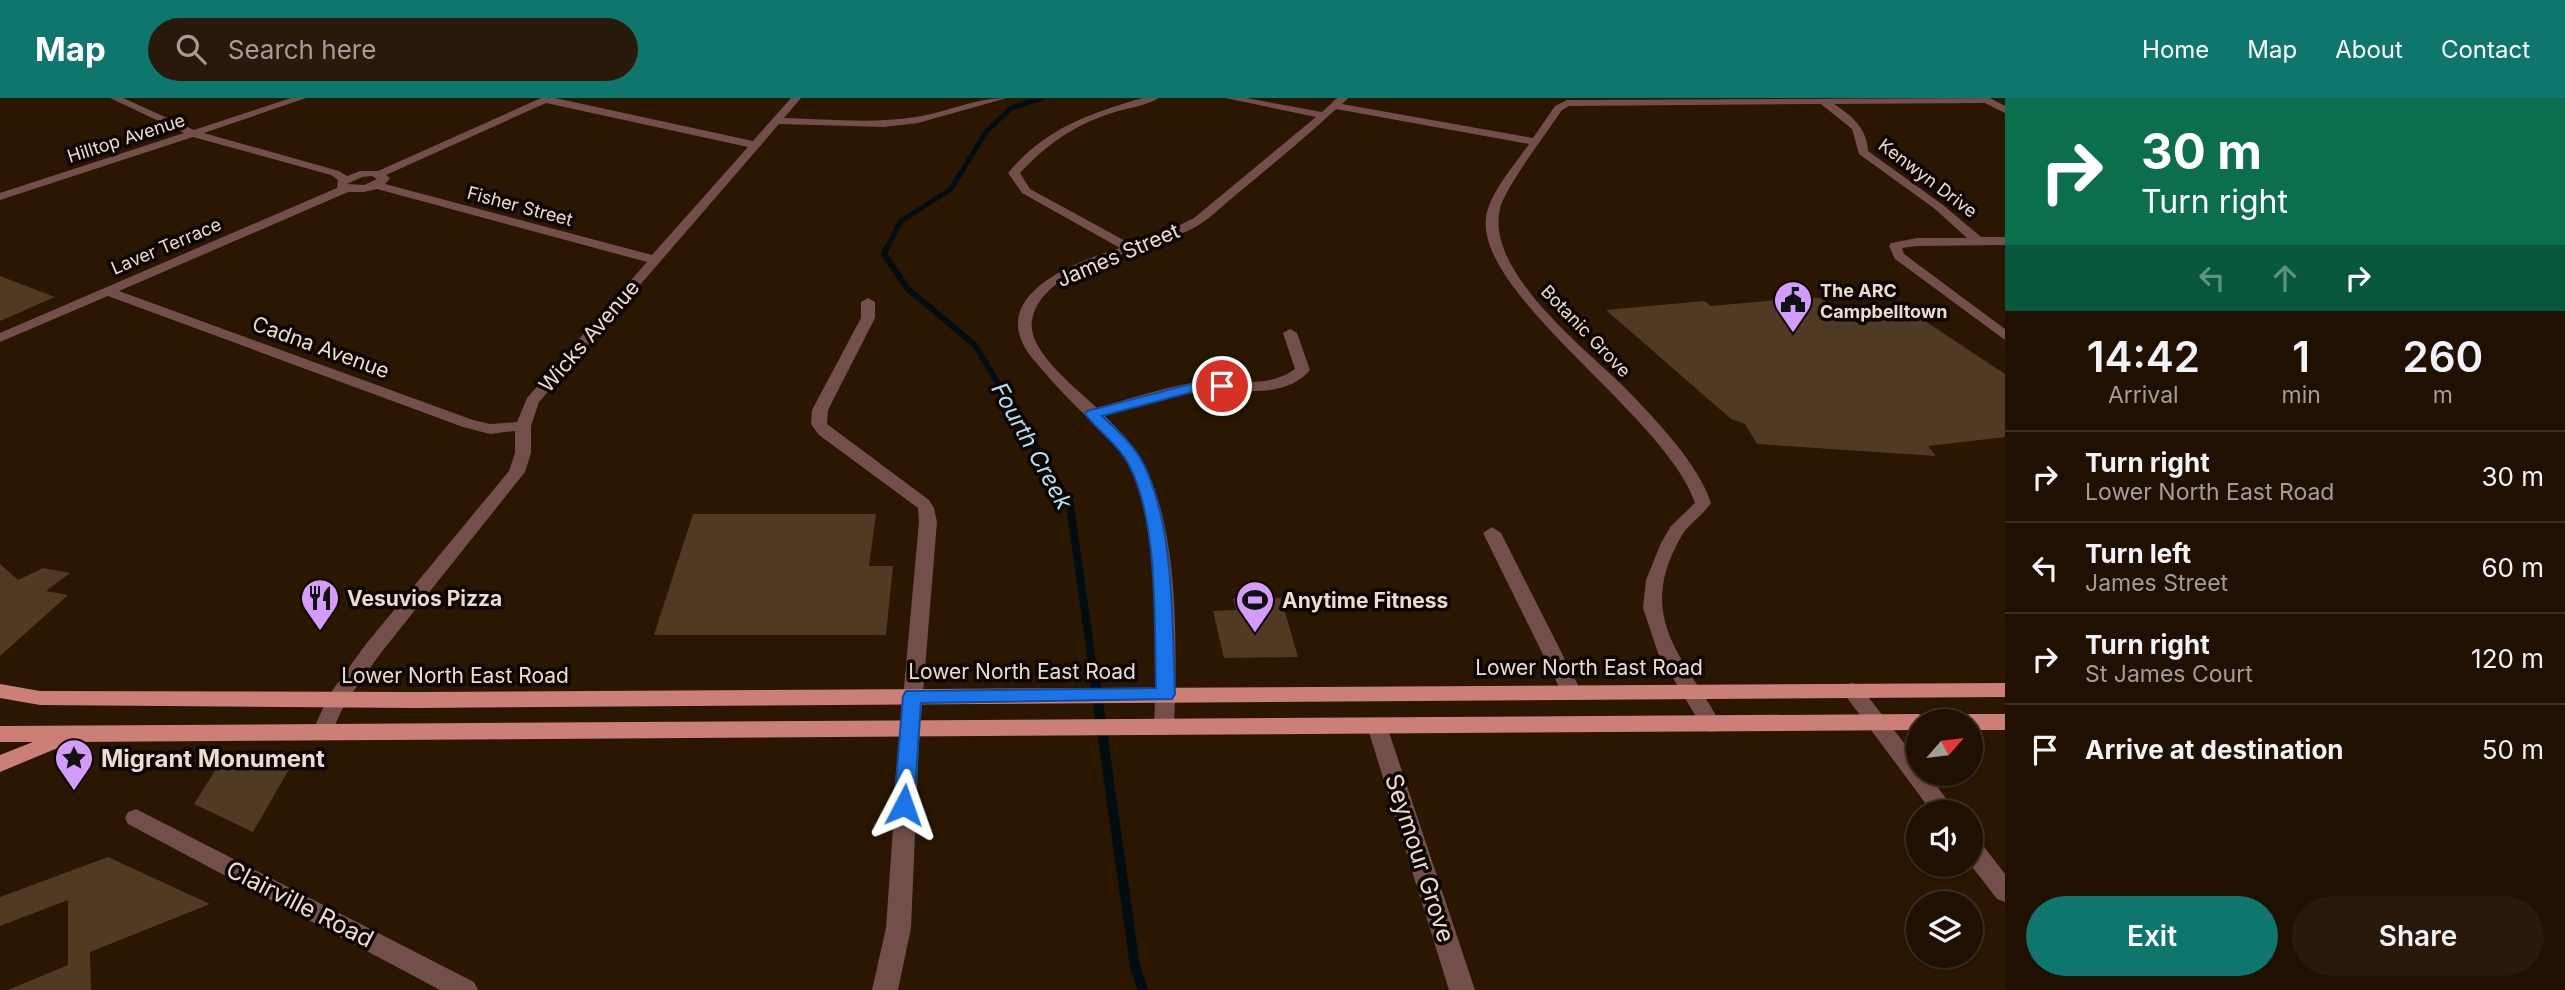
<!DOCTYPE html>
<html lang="en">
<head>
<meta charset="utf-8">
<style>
  body { margin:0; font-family:Inter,sans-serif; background:#28190b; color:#f1f3f6; height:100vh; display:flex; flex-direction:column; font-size:26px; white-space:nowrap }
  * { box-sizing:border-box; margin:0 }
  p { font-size:23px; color:#a29d99 }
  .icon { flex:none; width:38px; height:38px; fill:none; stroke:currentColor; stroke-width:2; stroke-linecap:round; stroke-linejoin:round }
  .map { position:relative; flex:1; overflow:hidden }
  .panel { display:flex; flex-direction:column; background:#201001; width:560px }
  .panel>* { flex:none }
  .guide { background:#0b6e4f; color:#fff; overflow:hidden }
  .needle { width:46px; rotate:62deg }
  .controls { position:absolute; left:1906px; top:611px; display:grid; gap:14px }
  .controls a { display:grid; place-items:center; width:77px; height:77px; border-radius:50%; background:#201001; box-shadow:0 2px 5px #0004,0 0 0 2px #3d3023; font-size:35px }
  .pin { position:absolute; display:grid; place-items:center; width:60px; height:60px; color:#fff; margin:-30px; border:4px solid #fff; border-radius:50%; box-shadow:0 2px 7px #0007 }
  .me { position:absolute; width:77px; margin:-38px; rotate:4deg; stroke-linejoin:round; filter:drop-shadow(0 0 5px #0008) }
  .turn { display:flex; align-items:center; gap:24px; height:147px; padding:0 21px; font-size:32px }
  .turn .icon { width:91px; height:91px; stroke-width:2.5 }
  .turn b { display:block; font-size:49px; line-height:60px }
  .lanes { display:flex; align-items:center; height:66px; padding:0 21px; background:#0003; justify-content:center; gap:35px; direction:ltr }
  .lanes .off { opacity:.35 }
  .eta { display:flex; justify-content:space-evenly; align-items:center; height:119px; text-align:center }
  .eta b { font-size:42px; font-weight:600; line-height:49px }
  .action { display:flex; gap:14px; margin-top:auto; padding:14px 21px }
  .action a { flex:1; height:80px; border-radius:42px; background:#0f766e; color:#fff; font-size:28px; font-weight:600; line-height:80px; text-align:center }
  .action a+a { background:#28190b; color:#f1f3f6 }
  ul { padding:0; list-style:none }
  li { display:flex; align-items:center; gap:21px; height:91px; padding:0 21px; border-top:2px solid #3d3023 }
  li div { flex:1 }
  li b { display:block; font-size:26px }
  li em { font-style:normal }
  header { display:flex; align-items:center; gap:42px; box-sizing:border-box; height:98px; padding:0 35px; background:#0f766e; color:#fff }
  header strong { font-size:33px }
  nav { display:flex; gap:38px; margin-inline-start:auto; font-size:24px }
  .search { width:490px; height:63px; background:#28190b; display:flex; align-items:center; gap:18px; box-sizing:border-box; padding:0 24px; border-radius:38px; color:#a29d99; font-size:26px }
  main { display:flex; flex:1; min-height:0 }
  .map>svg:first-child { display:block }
</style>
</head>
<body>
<header>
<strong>Map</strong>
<div class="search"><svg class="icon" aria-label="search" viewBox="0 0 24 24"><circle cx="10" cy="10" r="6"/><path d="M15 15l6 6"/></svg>Search here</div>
<nav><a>Home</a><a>Map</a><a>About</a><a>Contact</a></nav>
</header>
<main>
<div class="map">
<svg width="2005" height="892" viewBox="0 0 2005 892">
  <rect width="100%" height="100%" fill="#2a1601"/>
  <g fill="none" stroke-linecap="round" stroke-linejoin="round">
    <path stroke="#020d12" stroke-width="5" d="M886 151 901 123 951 91 986 34 1011 10 1042 0"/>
    <path stroke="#020d12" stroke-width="6" d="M887 150 884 156 908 191 975 247 1032 342"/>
    <path stroke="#020d12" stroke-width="8" d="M1031 341 1070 407 1095 585"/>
    <path stroke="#020d12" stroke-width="10" d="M1095 583 1135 869 1143 892"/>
  </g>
  <path fill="#503a23" d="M0 178 55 199 0 223Z
    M1800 200H1821L1857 225 1919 219 2005 276V339L1928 348 1936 358 1757 346 1745 326 1731 321 1606 212 1704 203 1711 208Z
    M693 416H876L869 468H893L886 537H654Z
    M0 466 18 482 43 470 70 475 46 493 68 497 0 558Z
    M1281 500 1298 559 1224 560 1213 513 1236 512 1233 501Z
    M219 666H292L253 734 194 706Z
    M108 759 210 806 90 854 91 892H8L68 867V802L0 828V799Z"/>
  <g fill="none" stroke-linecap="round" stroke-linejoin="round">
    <path fill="#734e4a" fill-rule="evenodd" d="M110 0H123L194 32 291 0H306L204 35 339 73 347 78 360 73H378L541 0H555L753 43 791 0H801L784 20C827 21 872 26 916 19 947 14 975 0 1007 0L918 25 884 29 779 26 539 304 531 328V355L525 374 380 556 345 605 330 638 323 640 316 638 313 632 329 597 366 546 509 373 515 355V333L490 336 463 329 108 198 0 244V235L337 90 338 82 331 77 193 39 0 102V95L184 35ZM546 5 748 49 652 157 385 86 390 80 386 77ZM372 78 377 81 364 87 347 86 362 79ZM377 91 647 164 527 300 517 324 490 326 473 322 119 193 348 94H364Z
      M1143 0H1159C1146 8 1126 10 1112 15 1074 27 1046 47 1020 75L1030 91 1131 146 1162 136 1194 120 1316 19 1225 0H1246L1322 14 1337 0H1348L1342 6 1533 40 1555 8 1567 2 1990 0 2005 8V15L1985 5 1834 6C1852 18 1867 30 1868 53L1943 107 1981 139H2005V147L1917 148 1902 150 1904 156 2005 231V242L1895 161 1889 148 1891 145 1917 140H1967L1935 111 1859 56 1852 31 1821 6 1569 8 1562 12C1548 33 1504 91 1500 111 1485 174 1586 251 1626 291 1655 321 1698 365 1711 405 1703 417 1690 425 1682 437 1634 520 1683 557 1721 626L1718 632 1711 634 1704 632 1658 555 1643 510 1646 482 1661 445 1671 428 1695 405C1666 318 1476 198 1486 119 1490 94 1515 67 1529 46L1336 11C1306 39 1274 65 1243 91 1227 103 1214 118 1197 128 1154 154 1041 164 1032 223 1027 253 1077 291 1097 310 1128 301 1159 291 1191 285 1226 278 1264 294 1295 271L1283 235 1290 231 1297 235 1310 272C1282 305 1232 288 1195 293 1164 298 1134 309 1104 317 1118 331 1133 346 1142 363 1180 431 1177 552 1174 629L1171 635 1164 637 1157 635 1154 629C1157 556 1163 424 1125 361 1115 344 1099 331 1086 318 1068 301 1049 280 1032 260 983 198 1074 164 1120 150L1022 95 1008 75C1044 31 1090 15 1143 0Z
      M868 200 875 204V220L828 312 827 326 929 402 934 410 937 424 919 644 911 830 898 892H872L886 830 899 644 919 424 918 410 819 337 811 326 812 312 861 220V204Z
      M1492 429 1501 435 1581 593 1578 598 1571 600 1564 598 1561 593 1483 435Z
      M1852 585 1859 587 1918 663V676H1928L1956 714H1932L1845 597 1842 592 1845 587Z
      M1377 620 1384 622 1387 628 1475 892H1449L1367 628 1370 622Z
      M136 711 474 884 478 892H440L128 726 125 720 128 714Z
      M1970 739 1978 741 2005 776V804L1997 801 1970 766Z"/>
    <path fill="#cb7f77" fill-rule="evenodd" d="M2005 585V599L416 610 40 607 0 600V586L40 593 416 594Z
      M1918 616 1925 618 1928 623H1918V632L72 644 0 674V657L33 644H0V628Z
      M1970 616H2005V632H1970V623H1960L1963 618Z"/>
  </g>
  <path fill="#1a73e8" stroke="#114b97" stroke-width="2" d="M1222 284 1228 288 1226 291 1196 293 1102 318C1118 333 1134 347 1144 367 1175 432 1172 525 1175 596L1172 601 921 605 914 707 911 712 904 715 897 712 894 707 903 598 906 593 1156 590C1154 525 1159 422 1128 365 1117 345 1099 334 1085 316L1087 313 1195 285Z"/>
  <defs>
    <symbol id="civic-pin" viewBox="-11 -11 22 30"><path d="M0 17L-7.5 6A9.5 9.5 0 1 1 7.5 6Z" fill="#d39cfc" stroke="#0c0501"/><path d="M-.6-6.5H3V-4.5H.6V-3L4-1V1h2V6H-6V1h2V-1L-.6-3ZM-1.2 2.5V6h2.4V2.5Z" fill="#111"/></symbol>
    <symbol id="restaurant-pin" viewBox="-11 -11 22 30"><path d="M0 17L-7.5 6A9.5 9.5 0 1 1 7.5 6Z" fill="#d39cfc" stroke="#0c0501"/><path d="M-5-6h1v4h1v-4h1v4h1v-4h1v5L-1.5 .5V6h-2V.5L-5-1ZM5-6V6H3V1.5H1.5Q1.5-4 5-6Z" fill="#111"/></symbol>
    <symbol id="stadium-pin" viewBox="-11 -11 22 30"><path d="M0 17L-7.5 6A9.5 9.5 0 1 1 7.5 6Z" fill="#d39cfc" stroke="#0c0501"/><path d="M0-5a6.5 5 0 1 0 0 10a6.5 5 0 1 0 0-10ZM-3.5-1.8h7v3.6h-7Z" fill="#111"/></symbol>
    <symbol id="sight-pin" viewBox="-11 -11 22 30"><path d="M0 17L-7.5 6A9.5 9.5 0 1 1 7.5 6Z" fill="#d39cfc" stroke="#0c0501"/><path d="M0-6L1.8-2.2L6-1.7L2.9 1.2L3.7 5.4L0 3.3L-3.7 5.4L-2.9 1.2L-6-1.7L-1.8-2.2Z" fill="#111"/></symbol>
  </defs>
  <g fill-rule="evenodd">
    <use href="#civic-pin" x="1771" y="180" width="44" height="60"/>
    <use href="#restaurant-pin" x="298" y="478" width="44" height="60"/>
    <use href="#stadium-pin" x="1233" y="480" width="44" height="60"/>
    <use href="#sight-pin" x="52" y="638" width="44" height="60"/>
  </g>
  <g text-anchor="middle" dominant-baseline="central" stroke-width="7" stroke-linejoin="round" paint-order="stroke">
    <g font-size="18" fill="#eaddcf" stroke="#0c0501">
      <text transform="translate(126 40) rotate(-18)">Hilltop Avenue</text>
      <text transform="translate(1928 80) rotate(37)">Kenwyn Drive</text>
      <text transform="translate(520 108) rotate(15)">Fisher Street</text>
      <text transform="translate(166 148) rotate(-23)">Laver Terrace</text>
      <text transform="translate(1586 233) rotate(46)">Botanic Grove</text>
    </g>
    <g font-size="18" font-weight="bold" fill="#eaddcf" stroke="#0c0501" text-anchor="start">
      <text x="1820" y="192">The ARC<tspan x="1820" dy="21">Campbelltown</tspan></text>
    </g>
    <g font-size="21" fill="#eaddcf" stroke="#0c0501">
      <text transform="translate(1118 157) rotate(-23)">James Street</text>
      <text transform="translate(589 238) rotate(-49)">Wicks Avenue</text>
      <text transform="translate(321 249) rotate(20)">Cadna Avenue</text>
      <text x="1589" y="569">Lower North East Road</text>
      <text x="1022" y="573">Lower North East Road</text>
      <text x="455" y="577">Lower North East Road</text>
    </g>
    <g font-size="21" font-weight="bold" fill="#eaddcf" stroke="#0c0501" text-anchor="start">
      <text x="347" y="500">Vesuvios Pizza</text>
      <text x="1282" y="502">Anytime Fitness</text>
    </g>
    <g font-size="23" font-style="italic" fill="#b1e2f6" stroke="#0c0501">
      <text transform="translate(1032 348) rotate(61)">Fourth Creek</text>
    </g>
    <g font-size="24" font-weight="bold" fill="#eaddcf" stroke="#0c0501" text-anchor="start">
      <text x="101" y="660">Migrant Monument</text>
    </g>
    <g font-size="24" fill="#eaddcf" stroke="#0c0501">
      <text transform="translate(1420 760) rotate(72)">Seymour Grove</text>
      <text transform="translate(300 806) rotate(27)">Clairville Road</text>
    </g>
  </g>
</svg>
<div class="controls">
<a><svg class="needle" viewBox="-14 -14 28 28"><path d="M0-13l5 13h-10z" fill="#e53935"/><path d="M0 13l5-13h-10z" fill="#a29d99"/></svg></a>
<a><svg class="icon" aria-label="sound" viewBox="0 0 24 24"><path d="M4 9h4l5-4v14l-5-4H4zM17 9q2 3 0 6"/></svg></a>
<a><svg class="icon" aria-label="layers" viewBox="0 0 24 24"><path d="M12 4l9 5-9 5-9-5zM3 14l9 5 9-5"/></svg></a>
</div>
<div class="pin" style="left:1222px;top:288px;background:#d93025"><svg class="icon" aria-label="arrive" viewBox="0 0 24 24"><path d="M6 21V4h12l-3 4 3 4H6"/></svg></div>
<svg class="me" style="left:904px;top:707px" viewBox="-20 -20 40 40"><path d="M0-17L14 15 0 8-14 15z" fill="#1a73e8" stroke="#fff" stroke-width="4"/></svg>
</div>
<section class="panel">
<div class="guide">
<div class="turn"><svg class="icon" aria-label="right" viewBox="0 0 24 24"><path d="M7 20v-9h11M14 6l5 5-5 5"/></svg><div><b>30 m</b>Turn right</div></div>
<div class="lanes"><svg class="icon off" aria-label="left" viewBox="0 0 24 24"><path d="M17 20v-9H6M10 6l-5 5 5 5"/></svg><svg class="icon off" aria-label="ahead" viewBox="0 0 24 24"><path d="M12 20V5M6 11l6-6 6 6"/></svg><svg class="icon" aria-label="right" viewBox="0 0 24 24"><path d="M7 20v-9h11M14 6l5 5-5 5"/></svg></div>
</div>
<div class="eta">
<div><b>14:42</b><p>Arrival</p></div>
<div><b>1</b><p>min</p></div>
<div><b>260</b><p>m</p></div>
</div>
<ul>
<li><svg class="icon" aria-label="right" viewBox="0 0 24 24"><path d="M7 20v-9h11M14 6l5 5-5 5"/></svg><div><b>Turn right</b><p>Lower North East Road</p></div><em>30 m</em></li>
<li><svg class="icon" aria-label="left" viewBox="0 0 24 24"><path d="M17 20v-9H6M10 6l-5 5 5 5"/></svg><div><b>Turn left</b><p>James Street</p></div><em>60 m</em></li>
<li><svg class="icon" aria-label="right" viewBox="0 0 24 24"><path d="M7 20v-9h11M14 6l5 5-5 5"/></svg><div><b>Turn right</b><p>St James Court</p></div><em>120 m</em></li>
<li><svg class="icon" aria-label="arrive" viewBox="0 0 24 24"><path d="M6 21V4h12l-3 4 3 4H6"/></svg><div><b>Arrive at destination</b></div><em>50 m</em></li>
</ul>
<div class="action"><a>Exit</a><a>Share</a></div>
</section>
</main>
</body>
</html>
